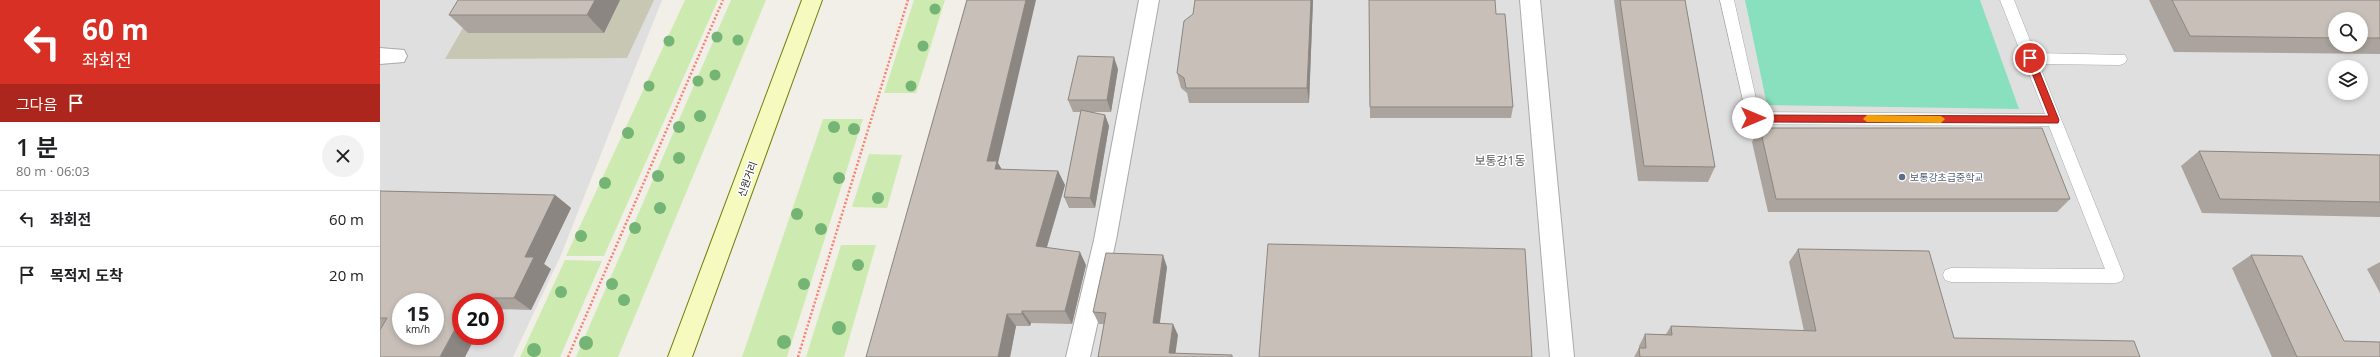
<!DOCTYPE html>
<html lang="ko">
<head>
<meta charset="utf-8">
<style>
  body { margin:0; font-family:"Open Sans","Noto Sans KR",sans-serif; background:#f2f2f2; color:#202124; height:100vh; display:flex; flex-direction:column; font-size:15px; white-space:nowrap }
  * { box-sizing:border-box; margin:0 }
  p { font-size:13px; color:#757577 }
  .icon { flex:none; width:22px; height:22px; fill:none; stroke:currentColor; stroke-width:2; stroke-linecap:round; stroke-linejoin:round }
  .map { position:relative; flex:1; overflow:hidden }
  .panel { display:flex; flex-direction:column; background:#fff; width:380px }
  .panel>* { flex:none }
  .guide { background:#d93025; color:#fff; overflow:hidden }
  .buttons { position:absolute; left:1948px; top:12px; display:grid; gap:8px }
  .buttons a { display:grid; place-items:center; width:40px; height:40px; border-radius:50%; background:#fff; box-shadow:0 2px 6px #0003; font-size:20px }
  .speed { position:absolute; left:12px; top:293px; display:flex; gap:8px; font-size:20px; font-weight:700; text-align:center }
  .speed>* { display:grid; place-content:center; width:52px; height:52px; border-radius:50%; background:#fff; box-shadow:0 2px 6px #0003; line-height:1 }
  .speed small { font-size:10px; font-weight:400 }
  .speed .limit { border:6px solid #d22; background:#fff; color:#111 }
  .pin { position:absolute; display:grid; place-items:center; width:34px; height:34px; color:#fff; margin:-17px; border:2px solid #fff; border-radius:50%; box-shadow:0 1px 4px #0007 }
  .me { position:absolute; width:44px; margin:-22px; rotate:90deg; stroke-linejoin:round; filter:drop-shadow(0 0 3px #0008) }
  .turn { display:flex; align-items:center; gap:14px; height:84px; padding:0 16px; font-size:18px }
  .turn .icon { width:52px; height:52px; stroke-width:2.5 }
  .turn b { display:block; font-size:28px; line-height:34px }
  .then { display:flex; align-items:center; height:38px; padding:0 16px; background:#0003; gap:8px; font-size:15px }
  .round { display:grid; place-items:center; flex:none; width:42px; height:42px; border-radius:21px; background:#f2f2f2 }
  .summary { display:flex; align-items:center; justify-content:space-between; height:68px; padding:0 16px }
  h1 { font-size:24px; font-weight:600; line-height:30px }
  ul { padding:0; list-style:none }
  li { display:flex; align-items:center; gap:12px; height:56px; padding:0 16px; border-top:1px solid #e0e0e0 }
  li div { flex:1 }
  li b { display:block; font-size:15px }
  li em { font-style:normal }
  main { display:flex; flex:1; min-height:0 }
  .map>svg:first-child { display:block }
</style>
</head>
<body>
<main>
<section class="panel">
<div class="guide">
<div class="turn"><svg class="icon" aria-label="left" viewBox="0 0 24 24"><path d="M17 20v-9H6M10 6l-5 5 5 5"/></svg><div><b>60 m</b>좌회전</div></div>
<div class="then">그다음<svg class="icon" aria-label="arrive" viewBox="0 0 24 24"><path d="M6 21V4h12l-3 4 3 4H6"/></svg></div>
</div>
<div class="summary"><div><h1>1 분</h1><p>80 m · 06:03</p></div><a class="round"><svg class="icon" aria-label="close" viewBox="0 0 24 24"><path d="M6 6l12 12M18 6L6 18"/></svg></a></div>
<ul>
<li><svg class="icon" aria-label="left" viewBox="0 0 24 24"><path d="M17 20v-9H6M10 6l-5 5 5 5"/></svg><div><b>좌회전</b></div><em>60 m</em></li>
<li><svg class="icon" aria-label="arrive" viewBox="0 0 24 24"><path d="M6 21V4h12l-3 4 3 4H6"/></svg><div><b>목적지 도착</b></div><em>20 m</em></li>
</ul>
</section>
<div class="map">
<svg width="2000" height="357" viewBox="0 0 2000 357">
  <rect width="100%" height="100%" fill="#f2efe9"/>
  <path fill="#e0dfdf" fill-rule="evenodd" d="M0 0H282L181 255 133 357H0ZM21 302H55V336H21ZM81 302H115V336H81Z
    M586 0H2000V357H486ZM1955 19H1981V45H1955ZM1955 67H1981V93H1955Z"/>
  <path fill="#c7c7b4" d="M99 0H274L247 58 65 59Z"/>
  <path fill="#cdebb0" d="M305 0H338L224 256H186Z
    M351 0H386L238 357H196Z
    M534 0H565L536 93H504Z
    M443 119H483L407 357H362Z
    M489 154 522 155 507 208 472 207Z
    M461 245H496L464 357H426Z
    M185 260 222 261 180 357H140Z"/>
  <path fill="#88e0be" d="M1365 0H1600L1639 109 1387 105Z"/>
  <g fill="none" stroke-linecap="round" stroke-linejoin="round">
    <defs>
      <path id="service" d="M1340 0H1354L1379 112 1665 114 1620 0H1634L1655 53 1745 55 1747 59 1745 63 1740 65 1659 64 1744 276 1742 281 1736 283 1571 282 1565 280 1563 275 1565 270 1571 268 1725 269 1669 126 1373 124 1368 122Z"/>
      <path id="minor" d="M759 0H779L736 240 710 357H686L714 240Z
        M1140 0H1160L1194 357H1170Z
        M0 48 24 50 27 56 24 62 0 64Z"/>
      <path id="secondary" d="M422 0H442L312 357H288Z"/>
    </defs>
    <use href="#service" stroke="#a9a9a9" stroke-width="1"/>
    <use href="#minor" stroke="#a9a9a9" stroke-width="2"/>
    <use href="#secondary" stroke="#707d05" stroke-width="2"/>
    <path stroke="#fa8072" stroke-width="2.5" stroke-dasharray="2 2" stroke-linecap="butt" d="M188 357 343 0
      M418 357 528 0"/>
    <use href="#service" fill="#fff" fill-rule="evenodd"/>
    <use href="#minor" fill="#fff" fill-rule="evenodd"/>
    <use href="#secondary" fill="#f7fabf" fill-rule="evenodd"/>
  </g>
  <g fill="#74b475">
    <circle cx="555" cy="9" r="5.5"/>
    <circle cx="337" cy="37" r="5.5"/>
    <circle cx="358" cy="40" r="5.5"/>
    <circle cx="289" cy="41" r="5.5"/>
    <circle cx="543" cy="46" r="5.5"/>
    <circle cx="335" cy="75" r="5.5"/>
    <circle cx="318" cy="81" r="5.5"/>
    <circle cx="269" cy="86" r="5.5"/>
    <circle cx="531" cy="86" r="5.5"/>
    <circle cx="320" cy="116" r="6"/>
    <circle cx="299" cy="127" r="6"/>
    <circle cx="454" cy="127" r="6"/>
    <circle cx="474" cy="129" r="6"/>
    <circle cx="248" cy="133" r="6"/>
    <circle cx="299" cy="158" r="6"/>
    <circle cx="278" cy="176" r="6"/>
    <circle cx="459" cy="178" r="6"/>
    <circle cx="225" cy="183" r="6"/>
    <circle cx="498" cy="198" r="6"/>
    <circle cx="280" cy="208" r="6"/>
    <circle cx="417" cy="214" r="6"/>
    <circle cx="255" cy="228" r="6"/>
    <circle cx="441" cy="229" r="6"/>
    <circle cx="201" cy="236" r="6"/>
    <circle cx="478" cy="265" r="6"/>
    <circle cx="232" cy="284" r="6"/>
    <circle cx="424" cy="284" r="6"/>
    <circle cx="181" cy="292" r="6"/>
    <circle cx="244" cy="300" r="6"/>
    <circle cx="459" cy="328" r="7"/>
    <circle cx="404" cy="342" r="7"/>
    <circle cx="206" cy="343" r="7"/>
    <circle cx="154" cy="350" r="7"/>
  </g>
  <path fill="#aba49e" fill-rule="evenodd" d="M240 0 224 33H88L69 15Z
    M933 0 929 103H809L807 93 801 88 797 73 813 14Z
    M989 0 1116 14 1133 107 1131 118H990Z
    M1234 0H1305L1335 167 1328 182 1258 181Z
    M1769 0H2000V54L1794 52ZM1955 19H1981V45H1955Z
    M738 69 731 112H710L725 115 729 126 715 208H689L684 197 701 112H693L688 100Z
    M1380 128 1690 199 1677 212H1388L1372 142Z
    M1819 151 2000 155V217L1822 213 1801 166Z
    M618 163 622 170 678 171 685 185 667 247 706 265 692 324 651 323 650 326H636L630 357H486Z
    M0 191 175 195 191 208 164 264 171 269 151 310 115 309V302H81L0 329Z
    M1418 249 1574 338 1760 357H1254L1259 348V346L1265 334H1286L1291 326 1424 331 1409 262Z
    M1871 255 1964 341 2000 357H1892L1852 268Z
    M2000 262V293L1987 269Z
    M787 267 780 323 798 335 718 357 724 324H719L713 312Z"/>
  <path fill="#8b8681" d="M215 0H240L224 33 207 15Z
    M646 0H656L618 163 625 175 623 184 607 161Z
    M931 0H933L929 103 927 88Z
    M734 57 738 69 731 112 727 100Z
    M725 115 729 126 715 208 710 198Z
    M678 171 685 185 663 260 656 246Z
    M175 195 191 208 164 264 171 269 151 310 134 298 145 257Z
    M700 252 706 265 692 324 685 311Z
    M783 255 787 267 778 335 773 323Z
    M92 298 98 302H90Z
    M642 311 651 323 650 326 642 314Z
    M627 314 636 326 630 357H618Z
    M81 318V336H96L85 357H60Z
    M793 324 798 335 795 357 789 353Z"/>
  <path fill="#c7bfb8" stroke="#8b8681" fill-rule="evenodd" d="M78 0H215L207 15H69Z
    M587 0H646L607 161H617L615 169 678 171 656 246 700 252 685 311H642V314H627L618 357H486Z
    M815 0H931L927 88H806L804 78 797 73 804 21 813 14Z
    M989 0H1115L1116 14H1125L1133 107H990Z
    M1240 0H1305L1335 167 1264 166Z
    M1792 0H2000V38H1981V19H1955V38L1810 36Z
    M698 56 734 57 727 100H688Z
    M701 110 725 115 710 198 684 197Z
    M1380 128H1662L1690 199H1396Z
    M1819 151 2000 155V202L1840 199Z
    M0 191 175 195 145 257H154L134 298H92L90 302H81V318L60 357H0V330L7 318H0ZM21 302H55V336H21Z
    M888 244 1145 249 1152 357H879Z
    M1418 249 1549 251 1574 338 1754 341 1760 357H1260L1259 348H1266L1265 334 1292 335 1291 326 1436 331Z
    M726 253 783 255 773 323 793 324 789 353 852 355V357H718L726 313 713 312Z
    M1871 255 1922 256 1964 341 2000 342V357H1917Z"/>
  <path fill="#d93025" stroke="#8d1f18" d="M1650 55 1654 58 1679 120 1678 123 1373 122 1368 118 1373 115 1669 116 1646 58Z"/>
  <path fill="#f59e0b" d="M1487 115 1561 116 1565 119 1561 123 1487 122 1483 119Z"/>
  <circle fill="#5c6f8a" stroke="#fff" stroke-width="1.5" cx="1522" cy="177" r="4"/>
  <g text-anchor="middle" dominant-baseline="central" stroke-width="3" stroke-linejoin="round" paint-order="stroke">
    <g font-size="10" fill="#4e5e75" stroke="#fff" text-anchor="start">
      <text x="1530" y="177">보통강초급중학교</text>
    </g>
    <g font-size="10" fill="#222" stroke="#fff">
      <text transform="translate(367 179) rotate(-70)">신원거리</text>
    </g>
    <g font-size="12" fill="#555" stroke="#fff">
      <text x="1120" y="160">보통강1동</text>
    </g>
  </g>
</svg>
<div class="buttons">
<a><svg class="icon" aria-label="search" viewBox="0 0 24 24"><circle cx="10" cy="10" r="6"/><path d="M15 15l6 6"/></svg></a>
<a><svg class="icon" aria-label="layers" viewBox="0 0 24 24"><path d="M12 4l9 5-9 5-9-5zM3 14l9 5 9-5"/></svg></a>
</div>
<div class="speed"><div>15<small>km/h</small></div><div class="limit">20</div></div>
<div class="pin" style="left:1650px;top:58px;background:#d93025"><svg class="icon" aria-label="arrive" viewBox="0 0 24 24"><path d="M6 21V4h12l-3 4 3 4H6"/></svg></div>
<svg class="me" style="left:1373px;top:118px" viewBox="-20 -20 40 40"><circle r="19" fill="#fff"/><path d="M0-13L10 11 0 6-10 11z" fill="#d93025"/></svg>
</div>
</main>
</body>
</html>
